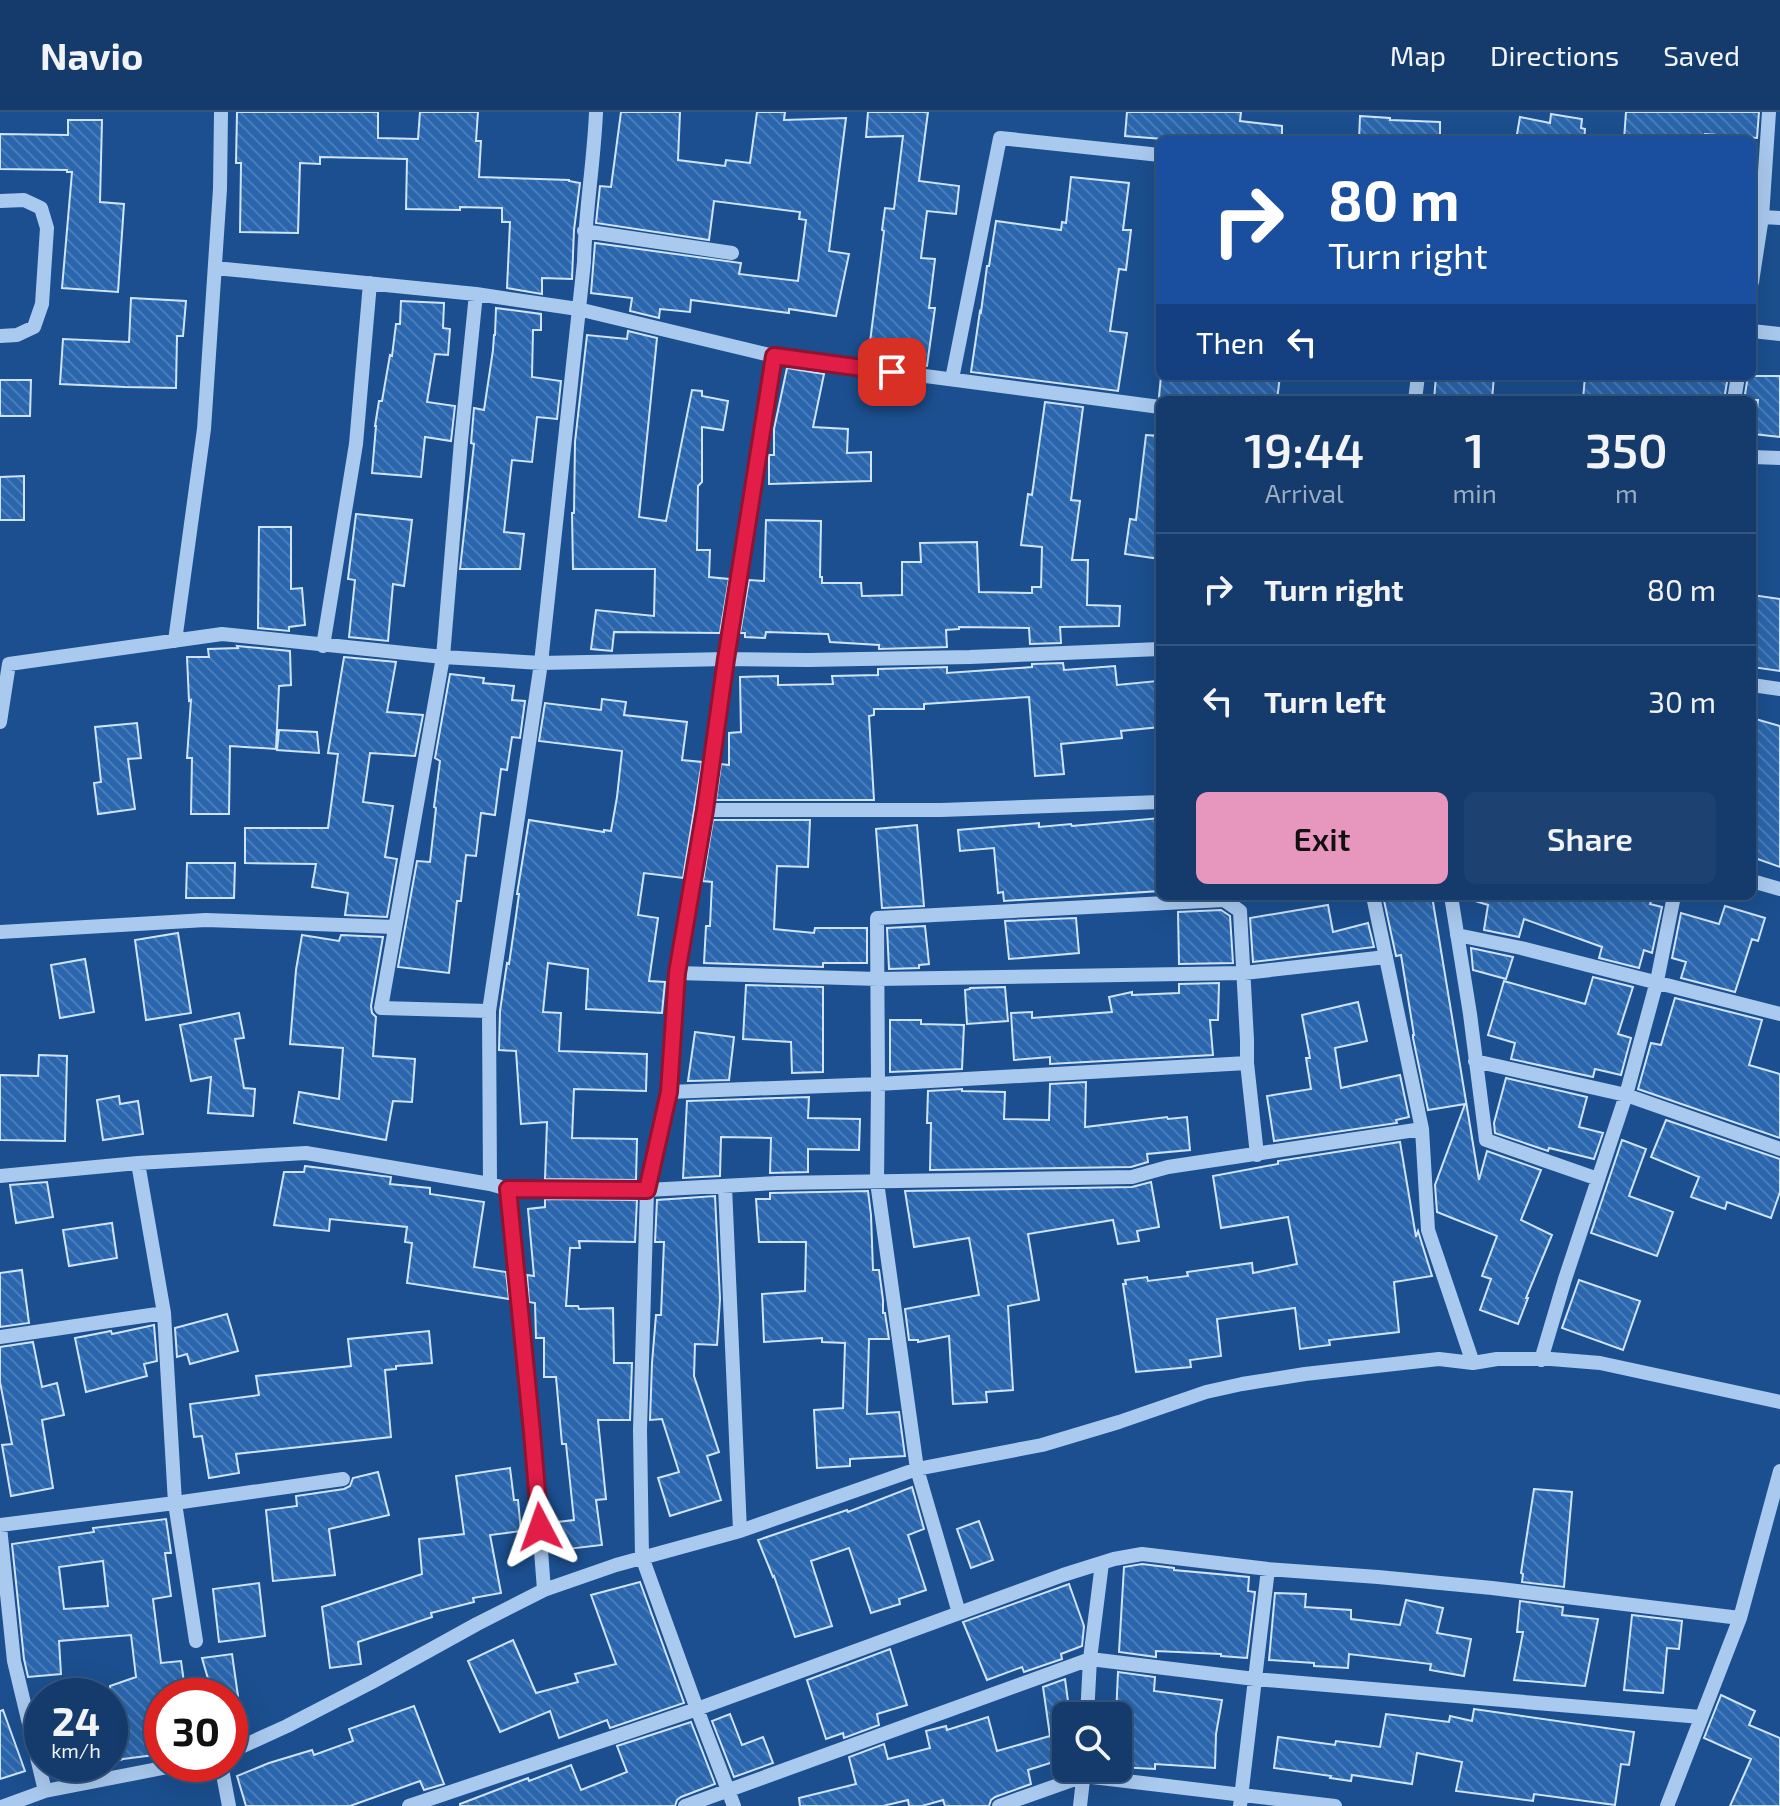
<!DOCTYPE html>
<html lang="en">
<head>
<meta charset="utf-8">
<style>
  body { margin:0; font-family:"Exo 2",sans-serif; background:#1d4271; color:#f1f3f6; height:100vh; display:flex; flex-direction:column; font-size:30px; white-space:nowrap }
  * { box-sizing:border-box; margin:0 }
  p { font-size:26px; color:#9dadc1 }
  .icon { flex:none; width:44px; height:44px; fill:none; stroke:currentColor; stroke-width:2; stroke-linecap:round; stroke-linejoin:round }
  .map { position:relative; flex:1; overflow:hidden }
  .panel { position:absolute; left:1156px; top:284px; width:600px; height:504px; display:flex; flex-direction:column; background:#143b6b; border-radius:12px; box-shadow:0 8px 32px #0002,0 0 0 2px #33557e }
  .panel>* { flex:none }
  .hud { position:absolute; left:1156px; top:24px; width:600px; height:244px; border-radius:12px; box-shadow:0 8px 32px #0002,0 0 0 2px #33557e; background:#1a4fa0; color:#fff; overflow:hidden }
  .controls { position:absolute; left:1052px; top:1590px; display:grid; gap:16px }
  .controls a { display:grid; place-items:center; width:80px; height:80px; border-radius:12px; background:#143b6b; box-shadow:0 8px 32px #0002,0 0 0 2px #33557e; font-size:40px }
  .speed { position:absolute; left:24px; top:1566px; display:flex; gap:16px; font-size:40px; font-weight:700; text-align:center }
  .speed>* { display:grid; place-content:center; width:104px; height:104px; border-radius:50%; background:#143b6b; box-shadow:0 8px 32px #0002,0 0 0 2px #33557e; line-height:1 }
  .speed small { font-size:20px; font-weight:400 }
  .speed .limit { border:12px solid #d22; background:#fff; color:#111 }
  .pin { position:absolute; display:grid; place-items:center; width:68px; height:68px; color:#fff; margin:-34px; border-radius:16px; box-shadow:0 4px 12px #0006 }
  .me { position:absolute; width:88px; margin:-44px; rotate:356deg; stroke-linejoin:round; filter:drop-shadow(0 0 6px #0008) }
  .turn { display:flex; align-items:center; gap:28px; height:168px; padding:0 40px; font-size:36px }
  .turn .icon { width:104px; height:104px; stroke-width:2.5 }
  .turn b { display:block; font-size:56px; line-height:68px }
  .then { display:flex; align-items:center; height:76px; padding:0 40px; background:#0003; gap:16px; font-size:30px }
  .eta { display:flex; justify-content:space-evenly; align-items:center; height:136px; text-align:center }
  .eta b { font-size:48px; font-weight:600; line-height:56px }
  .primary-button { display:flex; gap:16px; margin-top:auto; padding:16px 40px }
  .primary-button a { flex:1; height:92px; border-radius:12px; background:#e797bd; color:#111; font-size:32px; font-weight:600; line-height:92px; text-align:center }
  .primary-button a+a { background:#1d4271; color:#f1f3f6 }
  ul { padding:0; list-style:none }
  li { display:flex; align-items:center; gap:24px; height:112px; padding:0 40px; border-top:2px solid #33557e }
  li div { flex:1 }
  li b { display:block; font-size:30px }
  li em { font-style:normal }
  header { display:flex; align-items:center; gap:48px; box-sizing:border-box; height:112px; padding:0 40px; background:#143b6b; border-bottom:2px solid #33557e }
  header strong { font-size:38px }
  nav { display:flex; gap:44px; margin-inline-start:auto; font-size:28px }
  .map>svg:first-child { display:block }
</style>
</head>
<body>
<header>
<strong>Navio</strong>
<nav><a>Map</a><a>Directions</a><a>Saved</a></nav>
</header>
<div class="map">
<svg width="1780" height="1694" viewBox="0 0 1780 1694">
  <defs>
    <pattern id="building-back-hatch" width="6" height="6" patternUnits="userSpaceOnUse" patternTransform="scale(2)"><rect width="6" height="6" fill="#2a66ad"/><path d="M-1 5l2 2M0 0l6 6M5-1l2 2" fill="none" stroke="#4a7db9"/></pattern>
  </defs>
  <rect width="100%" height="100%" fill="#1b4f8f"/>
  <path fill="url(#building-back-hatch)" stroke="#cfe3fa" stroke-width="2" fill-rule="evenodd" d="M237 0H378V26L418 27 420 0H478L476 29H481L479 65 569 68V69L580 71 574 118 572 167 542 166V182L507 176 510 110H502V96L460 95V98L406 97 407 47 320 45V52L300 51 298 121 240 120 241 51H236Z
    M621 0H680L678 48 725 54 726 48 750 51 757 0H785L784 8 846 6 829 139 849 142 836 204 789 197V201L691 188 690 200 660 197 659 206 630 199 632 186 591 181 595 131 741 151 739 162 798 169 806 108 799 107 800 100 714 89 709 128 596 111 600 74 611 75Z
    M868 0H928L919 69 959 74 956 102 927 99 921 146 935 147 929 196H935L927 254 868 246 884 119 882 118 885 96 894 97 903 24 866 25Z
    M1127 0H1241L1240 9 1282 14V28H1176L1125 24Z
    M1626 0H1759L1757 26 1705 22 1704 28H1624Z
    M1551 2 1582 7 1581 16 1585 17 1584 28H1516L1520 5 1550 11Z
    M1360 4 1390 6V8L1440 10V28H1359Z
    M68 8H102L100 90 124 92 118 180 62 176 72 60H67V58L0 57V22L68 23Z
    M1071 65 1129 71 1123 118H1131L1126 158 1119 157 1110 219 1127 221 1118 279 971 260 980 199 981 200 987 154H989L996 109 1061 118 1062 110 1066 111Z
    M131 186 186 189 183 224H177L176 276 125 275 60 272 63 227 129 230Z
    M401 189 444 191 443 216 450 217 448 243 435 242 427 290 455 294 451 329 425 325 421 365 372 361 376 314H375L379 289H382L390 243 392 244 396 212H400Z
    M496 196 541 202V218H533L532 265 561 269 557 307 537 305 532 350 512 348 504 420 524 422 520 457H460L474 332 471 331 474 296 484 298 493 238 494 223H495Z
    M628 219 657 226 639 405 666 409 692 278 702 279V284L728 289 723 318 702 315V370L698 374 697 438H710L709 465 729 467 720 521 614 520 612 539 591 537 596 498 654 504 655 457H573L572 401H574L575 330 587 223 627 227Z
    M787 256 824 262 813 315 848 317 847 341 871 340V369L769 372V343H774V317Z
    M1161 264H1280L1277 288H1167L1159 285Z
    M1436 264H1494L1492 288H1434Z
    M1585 264H1728L1724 288H1583Z
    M1748 264H1780V325L1754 322 1758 288H1744Z
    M0 268H31L30 304H0Z
    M1045 290 1083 295 1071 388 1080 389 1072 448H1088L1087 493 1120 494 1119 514 1060 515 1061 531 1030 532 1029 516 959 515V517L946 518 947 535 879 537V533L830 530 828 522 766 520 765 526 745 525V521H740L749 468 764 469 766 408 821 409 820 465H822V471H861L862 484 902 483V450H921L920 431 977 430 979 480 1032 481V475H1041L1042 435 1021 433 1028 382 1032 383Z
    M1146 323 1160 324V447L1125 442 1130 407 1136 408Z
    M24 364V408H0V365Z
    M356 402 412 408 404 474 393 472 388 529 349 525 355 468 348 467Z
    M259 415H291V477L302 476 305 513 289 515V519L258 516Z
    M1752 483 1780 487V559L1752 555Z
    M237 534 290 539 291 573 279 574 276 637 230 634 229 702H191L192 646H187L191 588 189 589 187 545H209L208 537 238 536Z
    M344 545 396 550 387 600 423 603 415 644 370 641 363 690 393 694 385 745 397 747 387 805 345 803 348 781 312 775 316 752 245 751V716H328L338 642 328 641Z
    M1063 551 1064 558 1115 554 1117 573 1157 569 1160 615 1121 619 1122 626 1061 632 1064 662 1035 664 1029 585 924 592V597H874V603L869 604 874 688H716L721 652 729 653V621L741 620 740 565 778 564V573L833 572 832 564 878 563V557L947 555V561L1032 555V552Z
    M450 562 484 566 483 571 514 574 512 588 525 589 520 626 512 625 507 658 501 657 495 703 481 701 476 744 466 743 461 789H457L449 861 398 855 417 749 430 750 436 696 434 695 440 649 435 646Z
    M602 587 626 590 624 603 687 610 682 648 702 650 683 766 644 761 638 803 658 806 649 869 665 870 662 901 586 897 588 857 548 851 543 900 561 901 559 939 647 942 646 979 574 977 572 1026 637 1027 636 1068 545 1067 547 1010 521 1012 516 939 499 938 500 899 507 851 509 852 515 811 519 782H517L529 708 604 720V718L611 719 617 685 622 639 539 629 545 591 601 598Z
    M1752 606 1780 614V755L1752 745Z
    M137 611 141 646 128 647 135 697 98 702 94 671 101 670 95 615Z
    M279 618 317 620 319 641 277 638Z
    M1160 706V779L1004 789 1003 780 998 781 994 736 960 739 958 718 1039 711V715L1071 712 1072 714Z
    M713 708H810L808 755 777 754 774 817 814 821 815 816H867V851H823V855L704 851 706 814H710L712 770 703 769Z
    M917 713 924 794 882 796 876 717Z
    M187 751H235L234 786H186Z
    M1383 784H1432L1479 1068 1487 1039 1541 1058 1521 1108 1552 1123 1526 1186H1528L1518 1212 1480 1198 1491 1167 1482 1164 1497 1124 1437 1100 1435 1073 1465 992 1428 998 1413 926V923H1414L1401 843 1396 844Z
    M1470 784H1653L1650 792 1662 795 1652 841 1644 838 1639 856 1599 846 1602 835 1524 807 1519 825 1484 818 1488 793 1469 787Z
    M1328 793 1333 820 1368 811 1374 835 1253 850 1250 806Z
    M1725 794 1765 806 1758 829 1752 827 1735 880 1681 866 1686 850 1672 846 1681 801 1719 812Z
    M1221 798 1230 804 1233 851 1179 852 1178 800Z
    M1076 806 1079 841 1009 847 1005 809Z
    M925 814 929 852 919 853V856L889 857 887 816Z
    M178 821 191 901 146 908 135 828Z
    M302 823 339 829 341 823 383 825 371 894 372 901 376 905 373 944 415 947 412 990 393 989 386 1028 294 1011 299 980 339 987 343 936 290 932 296 858Z
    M1471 836 1513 845 1506 867 1473 858Z
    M85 847 94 900 60 906 51 853Z
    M1593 865 1633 875 1618 922 1631 926 1621 963 1595 957 1593 965 1511 947 1515 931 1488 923 1504 869 1585 892Z
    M1219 871 1218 908H1210L1213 943 1050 952V945L1014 948 1011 901 1032 900V906L1112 900 1109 885 1132 880V883L1179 881V872Z
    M746 873 823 875V960L792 961 791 930 743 927Z
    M1005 875 1008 909 967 912 965 878 970 877V876Z
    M1675 886 1762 908 1749 953 1780 962V1026L1638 977 1651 931 1661 933Z
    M1358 890 1367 929 1335 936 1341 976 1400 963 1409 1005 1396 1008 1397 1011 1274 1029 1267 984 1311 977 1306 946H1310L1302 903Z
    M239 901 244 926 235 927 244 976 255 977 253 1004 208 1001 211 965 191 969 180 913Z
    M890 908H921V912L964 913 962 957 890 960Z
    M695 920 734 925 729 968 688 969Z
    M39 943 67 944 65 1029 0 1028V963L38 964Z
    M1506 966 1587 985 1579 1015 1603 1021 1594 1047 1549 1036 1548 1039 1495 1021 1494 1011Z
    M1086 970 1085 1015 1167 1005 1168 1007 1187 1005 1190 1038 1147 1042 1148 1050 1131 1055 930 1058 931 1011H927L928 979 962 977V979L1005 980 1004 1007 1049 1008 1050 972Z
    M119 984 120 992 138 989 143 1022 103 1028 97 988Z
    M809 985 808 1006 860 1007 859 1038 808 1037V1060L770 1061 771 1026 721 1025 720 1064 683 1066 687 989Z
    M1666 1008 1780 1047V1080L1771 1106 1727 1090 1725 1097 1691 1085 1699 1065 1651 1045Z
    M1622 1028 1646 1037 1629 1084 1673 1100 1657 1144 1591 1121Z
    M1400 1030 1416 1125 1418 1119 1432 1164 1394 1170 1399 1220 1329 1228 1330 1233 1300 1237 1295 1196 1217 1207 1221 1244 1190 1248 1191 1255 1136 1260 1123 1172H1126L1125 1168 1147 1165 1148 1169 1188 1164 1187 1160 1252 1151 1253 1161 1297 1152 1288 1105 1221 1116 1213 1064 1278 1052V1049Z
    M305 1054 391 1065 390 1072 430 1076V1082L484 1090 474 1155 506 1160 509 1187 407 1171 412 1131 405 1130 407 1115 330 1107 329 1119 274 1113 284 1060H304Z
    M47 1070 53 1105 16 1111 10 1073Z
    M1151 1070 1159 1115 1137 1119 1139 1129 1118 1132 1113 1108 1028 1122 1039 1188 1008 1194 1013 1278 986 1280 987 1290 953 1292 949 1224 918 1230V1228H909L905 1197 979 1183 969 1126 914 1135 905 1079 1132 1075Z
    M868 1079 871 1103 873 1158H879L883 1188V1201H885L889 1227H869L867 1302 899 1300 905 1344 850 1347V1354L817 1356 814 1298 843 1296 845 1231 822 1230V1226L764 1230 762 1182 805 1179 806 1130H759L756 1087H770V1081Z
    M715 1084 720 1187 717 1233 695 1232 694 1264 719 1340 707 1344 721 1388 670 1404 658 1366 679 1360 662 1307 650 1308 652 1251 656 1203H661L664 1130H655L657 1088Z
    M545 1087 637 1088 635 1130 579 1129 580 1136H570L566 1194H578L579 1197 613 1196 614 1251H632L630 1308H598L606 1387 596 1388 602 1433 551 1439 549 1411 574 1408 566 1332H562L556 1265H544V1226H536L535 1191 529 1190 527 1163 534 1164 528 1097 545 1095Z
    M112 1111 117 1146 69 1154 63 1118Z
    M22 1158 29 1211 0 1215V1161Z
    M1579 1168 1640 1189 1623 1238 1562 1216Z
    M227 1202 238 1239 190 1252 187 1242 177 1245 175 1216Z
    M154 1213 157 1249 144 1252 147 1264 86 1280 75 1226 111 1219 112 1222Z
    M429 1219 432 1251 396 1254V1257L385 1258 391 1325 236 1342 239 1361 209 1366 202 1324 194 1325 190 1292 259 1283 256 1264 351 1254 348 1227Z
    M33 1230 42 1275 57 1271 64 1303 42 1308 53 1376 11 1384 2 1333 12 1332 0 1270V1235Z
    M510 1356 514 1388H518L521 1419 490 1423 501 1481 473 1486 474 1490 431 1501 432 1505 358 1530 361 1552 330 1556 322 1495 422 1462 419 1427 464 1422 456 1364Z
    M378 1360 389 1403 329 1417 335 1463 273 1469 266 1398 297 1394 296 1384 344 1377 350 1374 353 1366Z
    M912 1375 924 1417 908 1423 926 1478 899 1487 900 1492 871 1501 849 1436 811 1449 832 1514 795 1525 774 1464 773 1465 758 1428 847 1398 848 1400Z
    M1534 1377 1572 1380 1564 1475 1522 1470 1523 1462 1521 1461Z
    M166 1407 171 1441H165L171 1484 153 1487 161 1551 181 1549 186 1584H162V1642L123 1647 110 1652V1574L136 1565 131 1523 59 1529 61 1562 28 1565 24 1547 12 1432 94 1420 93 1416ZM103 1449 108 1494 64 1497 59 1455Z
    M979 1409 993 1448 971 1456 957 1417Z
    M1142 1452 1174 1456V1458L1249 1465 1248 1479 1255 1480 1247 1546 1221 1544V1542L1156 1539V1545L1119 1540 1124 1455Z
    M640 1470 684 1591 610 1616 607 1608 559 1626 550 1599 500 1620 468 1549 513 1528 536 1581 578 1570 575 1562 616 1552 591 1483Z
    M259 1471 265 1524 219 1530 213 1477Z
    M1069 1472 1084 1514 1082 1534 1061 1542 1062 1547 1024 1560 1022 1555 987 1568 963 1510Z
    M1275 1481 1306 1482 1305 1495 1351 1498V1507L1400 1513 1406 1488 1443 1496 1437 1521 1471 1527 1464 1564 1430 1558 1431 1552 1349 1542 1348 1556 1314 1554V1551L1269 1548Z
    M1520 1489 1563 1495 1562 1503 1598 1507 1585 1574 1514 1568 1523 1520H1517Z
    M1632 1503 1682 1509 1679 1537 1667 1536 1663 1581 1624 1578Z
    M890 1537 907 1593 877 1602 879 1613 844 1626 843 1621 826 1627 807 1568Z
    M232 1542 238 1584H213L202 1546Z
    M1118 1560 1155 1565 1154 1579 1222 1588 1216 1622 1215 1656 1155 1652V1657L1118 1655V1604H1116Z
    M1065 1567 1070 1604H1066V1646L1028 1658 1031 1672 995 1685 991 1688 989 1694H945L943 1688 922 1694H909L908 1688 883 1694H800L799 1686 856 1672 849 1645 884 1632 888 1647 930 1636 926 1619 946 1614 947 1618 988 1605 997 1639 1050 1624 1043 1575Z
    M1721 1583 1755 1599 1749 1613 1780 1626V1694H1730L1751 1647 1704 1626Z
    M414 1594 444 1672 424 1678 420 1669 350 1694H246L237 1664 269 1651 312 1638 314 1643 353 1629 349 1617Z
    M1474 1597 1634 1620 1629 1653 1621 1652 1615 1693 1534 1682 1533 1689 1456 1679 1462 1650 1417 1641 1412 1672 1352 1663 1351 1669 1330 1666 1331 1664 1274 1656 1278 1625 1335 1633 1336 1629 1380 1635 1386 1602 1449 1610 1450 1604 1472 1609Z
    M3 1598 25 1659 0 1667V1599Z
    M730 1602 742 1633 763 1625 773 1651 734 1665 712 1609Z
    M691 1610 715 1672 681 1685 677 1688 675 1694H460V1692L528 1666 529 1669 571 1653 581 1678 627 1660 617 1634Z"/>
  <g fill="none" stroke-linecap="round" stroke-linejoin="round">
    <path stroke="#a9c9ee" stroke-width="14" d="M0 89 24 88 41 96 47 116 42 192 34 215 17 223 0 224
      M1752 104 1762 105 1769 0
      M584 119 732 141
      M215 156 476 182 578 197 774 244
      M1752 170 1762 105 1780 106
      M476 182 461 329 443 545 541 551 726 547 808 548 970 545 1160 537
      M1752 219 1780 222
      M952 267 1000 26 1160 43
      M1415 288 1418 264
      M1734 288 1738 264
      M1752 345 1780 346
      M175 529 204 317 220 77 221 0
      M323 534 356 332 370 171
      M1752 573 1780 577
      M0 610 9 552 222 522 443 545 381 896 489 899 490 1072 508 1077 647 1078 669 980 677 861 705 698 726 547 774 244 1160 295
      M705 698H941L1160 690
      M1752 769 1780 777
      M1373 784 1422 1017 1428 1118 1473 1251
      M1451 784 1470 902 1486 1028 1598 1067
      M0 820 206 808 395 815
      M1457 823 1521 836 1780 902
      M677 861 878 867 1244 861 1386 845
      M489 899 541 551 584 150C585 100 594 50 596 0
      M1475 949 1626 983 1657 869 1674 784
      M669 980 878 972 1247 951
      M1422 1017 1168 1055 1132 1065 778 1071 647 1078 640 1318 642 1445 697 1597 1063 1463 1114 1447 1142 1442 1268 1457 1378 1465 1492 1476 1740 1506
      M138 1051 164 1201 175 1391 196 1529
      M0 1064 138 1051 306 1041 490 1072
      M725 1074 740 1419
      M508 1077 532 1320 544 1478
      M0 1225 164 1201
      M1541 1248 1565 1167 1626 983 1780 1037
      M0 1413 175 1391 343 1367
      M0 1415 14 1549 45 1679
      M959 1501 917 1357 877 1070 878 972 877 806 1224 788 1240 799 1247 928V951L1257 1043
      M1087 1604 1090 1547 1102 1451
      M230 1640 287 1614 372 1570 477 1512 544 1478 616 1453 740 1419 917 1357 1042 1333 1119 1310 1206 1280 1242 1272 1305 1262 1439 1247 1473 1251 1497 1247H1551L1600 1251 1780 1290
      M221 1652 229 1694
      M4 1694 45 1679 183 1652
      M409 1694 697 1597 734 1694
      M685 1694 1090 1547 1255 1567 1701 1605
      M999 1694 1084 1664 1335 1694
      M1080 1694 1084 1659
      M1240 1694 1268 1457
      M1667 1694 1740 1506 1780 1359"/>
  </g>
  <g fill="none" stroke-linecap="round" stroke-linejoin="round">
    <defs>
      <path id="route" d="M540 1415 532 1320 508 1077 647 1078 669 980 677 861 705 698 726 547 774 244 892 260"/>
    </defs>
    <use href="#route" stroke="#92132f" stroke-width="20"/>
    <use href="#route" stroke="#e11d48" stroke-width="14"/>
  </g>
</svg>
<div class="controls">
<a><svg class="icon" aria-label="search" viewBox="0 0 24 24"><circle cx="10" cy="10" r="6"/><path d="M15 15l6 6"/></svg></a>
</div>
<div class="speed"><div>24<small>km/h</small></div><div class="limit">30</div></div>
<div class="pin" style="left:892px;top:260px;background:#d93025"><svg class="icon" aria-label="arrive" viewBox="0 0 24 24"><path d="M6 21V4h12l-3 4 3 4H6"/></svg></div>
<svg class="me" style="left:540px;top:1415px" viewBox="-20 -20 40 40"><path d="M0-17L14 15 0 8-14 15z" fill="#e11d48" stroke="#fff" stroke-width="4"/></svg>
<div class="hud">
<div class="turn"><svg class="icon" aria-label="right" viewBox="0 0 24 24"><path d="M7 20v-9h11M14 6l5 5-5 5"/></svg><div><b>80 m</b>Turn right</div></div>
<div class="then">Then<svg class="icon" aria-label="left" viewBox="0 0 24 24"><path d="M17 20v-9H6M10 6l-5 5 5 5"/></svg></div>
</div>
<section class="panel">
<div class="eta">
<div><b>19:44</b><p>Arrival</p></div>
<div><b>1</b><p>min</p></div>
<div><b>350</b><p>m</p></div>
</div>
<ul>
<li><svg class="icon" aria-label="right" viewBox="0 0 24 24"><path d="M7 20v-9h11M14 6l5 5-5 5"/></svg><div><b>Turn right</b></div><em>80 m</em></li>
<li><svg class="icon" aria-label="left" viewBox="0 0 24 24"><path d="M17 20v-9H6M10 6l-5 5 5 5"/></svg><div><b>Turn left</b></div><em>30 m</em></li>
</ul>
<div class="primary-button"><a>Exit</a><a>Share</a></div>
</section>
</div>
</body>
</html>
